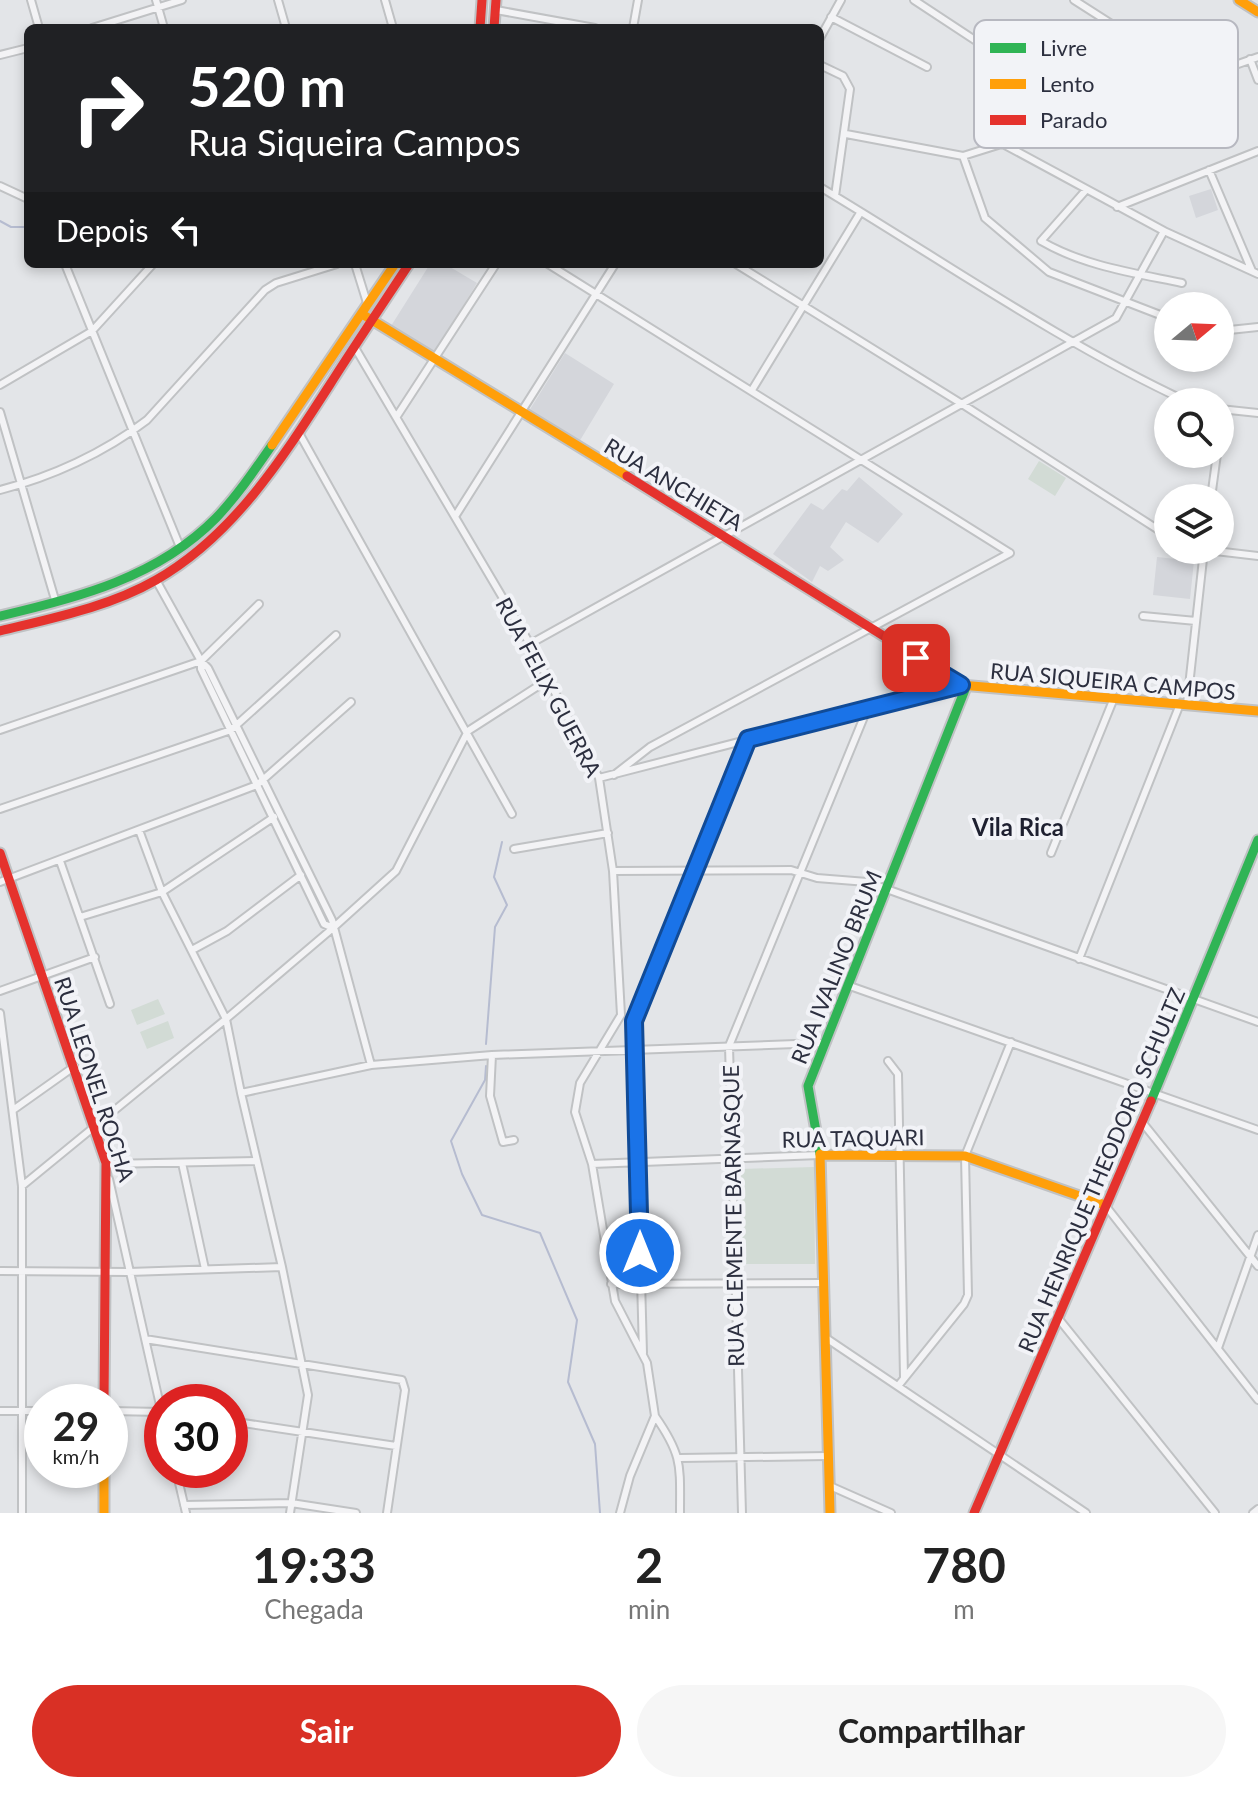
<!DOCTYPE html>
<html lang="pt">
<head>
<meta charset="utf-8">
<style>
  body { margin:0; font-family:Lato,sans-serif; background:#f6f6f6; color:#222; height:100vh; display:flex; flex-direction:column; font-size:30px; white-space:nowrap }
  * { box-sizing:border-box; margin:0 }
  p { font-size:26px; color:#767676 }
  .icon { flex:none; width:44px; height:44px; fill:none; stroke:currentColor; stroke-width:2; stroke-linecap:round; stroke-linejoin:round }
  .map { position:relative; height:1513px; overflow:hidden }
  .panel { display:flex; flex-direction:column; background:#fff; flex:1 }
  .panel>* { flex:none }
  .top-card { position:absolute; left:24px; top:24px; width:800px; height:244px; border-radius:12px; box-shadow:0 4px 12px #0003; background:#202124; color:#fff; overflow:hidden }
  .needle { width:52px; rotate:71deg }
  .tools { position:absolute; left:1154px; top:292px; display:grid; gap:16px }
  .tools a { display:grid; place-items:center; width:80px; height:80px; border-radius:50%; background:#fff; box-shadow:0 4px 12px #0003; font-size:40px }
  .speed { position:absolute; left:24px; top:1384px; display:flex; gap:16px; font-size:40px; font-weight:700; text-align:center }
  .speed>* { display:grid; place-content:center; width:104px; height:104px; border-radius:50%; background:#fff; box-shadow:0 4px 12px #0003; line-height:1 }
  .speed small { font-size:20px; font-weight:400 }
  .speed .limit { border:12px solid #d22; background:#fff; color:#111 }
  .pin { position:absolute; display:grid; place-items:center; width:68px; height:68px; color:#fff; margin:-34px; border-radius:16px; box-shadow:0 4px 12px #0006 }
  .me { position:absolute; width:88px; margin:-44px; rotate:0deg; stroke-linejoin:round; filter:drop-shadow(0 0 6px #0008) }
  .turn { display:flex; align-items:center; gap:28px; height:168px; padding:0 32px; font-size:36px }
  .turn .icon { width:104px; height:104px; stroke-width:2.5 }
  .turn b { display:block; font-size:56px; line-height:68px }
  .then { display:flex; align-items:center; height:76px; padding:0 32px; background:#0003; gap:16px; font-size:30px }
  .eta { display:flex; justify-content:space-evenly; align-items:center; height:136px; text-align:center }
  .eta b { font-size:48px; font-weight:700; line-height:56px }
  .button { display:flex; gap:16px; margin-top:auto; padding:16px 32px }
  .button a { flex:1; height:92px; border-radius:48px; background:#d93025; color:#fff; font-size:32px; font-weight:700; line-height:92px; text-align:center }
  .button a+a { background:#f6f6f6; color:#222 }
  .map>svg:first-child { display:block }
</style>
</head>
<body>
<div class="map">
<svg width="1258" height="1513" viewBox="0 0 1258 1513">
  <rect width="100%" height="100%" fill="#e3e5e8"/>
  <path fill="#d4d6db" d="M1211 189 1218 210 1196 218 1189 196Z
    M430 264H445L477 283 434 354 391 326Z
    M565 353 614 384 579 442 529 411Z
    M859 477 903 514 878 543 846 522 830 547 844 560 828 571 820 566 812 582 773 554 811 503 823 510 842 489 847 491Z
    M1157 557 1194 561 1190 599 1153 595Z"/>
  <path fill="#d2dbd5" d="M1039 461 1066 478 1055 496 1028 479Z
    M158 999 165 1014 137 1025 131 1010Z
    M168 1021 174 1038 147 1049 140 1032Z
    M814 1167 815 1264H743L741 1169Z"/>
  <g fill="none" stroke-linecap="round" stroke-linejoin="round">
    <path stroke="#b6bcd0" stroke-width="2" d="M0 221 11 227H28
      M486 1044 495 927 507 905 494 877 502 842
      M486 1066 485 1080 451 1141 462 1174 482 1215 540 1233 577 1320 568 1382 595 1444 600 1513"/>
    <defs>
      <path id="street" d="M31 0 39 28
        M156 0 164 28
        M278 0 286 28
        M385 0 393 28
        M914 0 1090 116
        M1074 0 1196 78
        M496 10 595 28
        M831 17 927 67
        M92 28 182 0
        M633 28 638 0
        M820 38 841 0
        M0 55 28 48
        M1250 59 1258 80
        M820 65 843 76 850 89 835 196
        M846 134 963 156 1090 116 1258 57
        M1005 145 1164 231 1258 274
        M963 156 985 218 1049 272 1168 318
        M1209 170 1252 271
        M0 186 28 199
        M820 187C942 260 1059 342 1188 402
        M1086 190 1041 241C1084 266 1134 273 1182 283
        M1117 207 1258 151
        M65 264 180 547
        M355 264 368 306
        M548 264 1010 553
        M736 264 962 404 1168 536
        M1220 331 1258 327
        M354 346 530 644 599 778 613 871 621 1015 580 1083 575 1112 592 1164 615 1301 647 1363 655 1416 630 1476 620 1513
        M0 385 92 331 153 264
        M752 390 860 213
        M1220 409 1258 413
        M0 412 56 603
        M397 416 496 264
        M1220 430 1223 410
        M299 433 512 814
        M0 490C51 477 104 453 147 420L265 290 276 283 337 264
        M1211 498 1217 454
        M456 515 615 264
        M1207 550 1258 556
        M156 580 201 661 208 668 332 920 371 1065
        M1143 616 1196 621
        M530 644 1116 318 1164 231
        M201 662V669L324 924 333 928
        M1187 704 1204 550
        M0 730 201 661 259 604
        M614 775 650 747 1010 553
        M599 778 960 685
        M0 809 231 730 336 635
        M139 830 162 892 226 1019 241 1093 282 1267 308 1395 290 1513
        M514 849 608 833
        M1051 853 1114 698
        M60 861 110 1004
        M613 871 791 870 817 878 867 882 1258 1022
        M0 882 257 785 351 702
        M80 917 162 892 274 817
        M192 950 227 931 301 875
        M1079 959 1180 704
        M847 985 1258 1130
        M0 991 95 957
        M0 1013 22 1186V1513
        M492 1055 490 1096 503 1142 514 1140
        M888 1061 898 1074 904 1377
        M241 1093 371 1065 492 1055 823 1043
        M13 1110 75 1066
        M1142 1122 1258 1266
        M182 1163 205 1269
        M106 1164 257 1161
        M592 1164 820 1155
        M109 1179 162 1414
        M22 1186 226 1019 333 928 396 871 468 731 549 679
        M1105 1205 1258 1400
        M0 1271 129 1272 282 1267
        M611 1284 823 1283
        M1058 1318 1215 1513
        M826 1338 1086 1513
        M145 1339 402 1380 405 1390 387 1513
        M1218 1348 1258 1235
        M643 1353 634 1021 748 739
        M898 1386 964 1304 968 1295 965 1156 1011 1042
        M0 1411H42
        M110 1411 162 1412
        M655 1416C683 1456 680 1466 680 1513
        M230 1421 396 1446
        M680 1458 828 1456
        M176 1470 186 1513
        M830 1486 891 1513
        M184 1505 291 1503 356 1513
        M742 1513 729 1046 868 707
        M1253 1513 1258 1509"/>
      <path id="fast" d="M0 616C78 598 158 577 216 518 237 496 254 471 272 445
        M1151 1101 1258 840
        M820 1154 808 1086 966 687"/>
      <path id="slow" d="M1239 0 1258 12
        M362 314 627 476
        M272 445 395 264
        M951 678 961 685 1258 711
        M820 1154 830 1513
        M820 1155 965 1156 1105 1205
        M104 1470V1513"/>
      <path id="jam" d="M480 28 482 0
        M494 28 496 0
        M627 476 951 678
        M0 631C53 618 109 607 156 580 233 536 282 459 329 386 355 345 382 305 409 264
        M0 853 106 1163 104 1402
        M974 1513 1151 1101"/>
    </defs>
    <use href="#street" stroke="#c0c2c4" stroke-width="10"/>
    <use href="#fast" stroke="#c0c2c4" stroke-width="13"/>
    <use href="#slow" stroke="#c0c2c4" stroke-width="13"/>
    <use href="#jam" stroke="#c0c2c4" stroke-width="13"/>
    <use href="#street" stroke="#f3f3f5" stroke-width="6"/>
    <use href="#fast" stroke="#30b455" stroke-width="9"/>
    <use href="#slow" stroke="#ff9f0a" stroke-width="9"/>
    <use href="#jam" stroke="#e5322d" stroke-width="9"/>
  </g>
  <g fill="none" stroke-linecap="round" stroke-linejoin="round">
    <defs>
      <path id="route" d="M640 1253 634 1021 748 739 961 685 916 658"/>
    </defs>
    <use href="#route" stroke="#114b97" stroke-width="20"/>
    <use href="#route" stroke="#1a73e8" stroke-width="14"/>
  </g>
  <g text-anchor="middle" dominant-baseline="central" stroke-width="8" stroke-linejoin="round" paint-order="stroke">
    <g font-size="22" fill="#2c2f3f" stroke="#f2f3f7">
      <text transform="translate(674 484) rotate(31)">RUA ANCHIETA</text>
      <text transform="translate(1113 681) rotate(5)">RUA SIQUEIRA CAMPOS</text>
      <text transform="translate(549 687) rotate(62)">RUA FELIX GUERRA</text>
      <text transform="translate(836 967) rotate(-68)">RUA IVALINO BRUM</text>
      <text transform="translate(95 1079) rotate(72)">RUA LEONEL ROCHA</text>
      <text transform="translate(853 1138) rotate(-1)">RUA TAQUARI</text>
      <text transform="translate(1101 1170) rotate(-67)">RUA HENRIQUE THEODORO SCHULTZ</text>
      <text transform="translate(733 1216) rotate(-91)">RUA CLEMENTE BARNASQUE</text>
    </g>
    <g font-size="24" font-weight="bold" fill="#1e2030" stroke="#f2f3f7">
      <text x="1018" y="826">Vila Rica</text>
    </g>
  </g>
  <rect x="974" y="20" width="264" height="128" rx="12" fill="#f2f3f7" stroke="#b7b8c0" stroke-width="2"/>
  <rect x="990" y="43" width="36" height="10" fill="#30b455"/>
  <rect x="990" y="79" width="36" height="10" fill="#ff9f0a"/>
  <rect x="990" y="115" width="36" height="10" fill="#e5322d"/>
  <g font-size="22" fill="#2c2f3f">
    <text x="1040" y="56">Livre</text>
    <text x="1040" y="92">Lento</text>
    <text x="1040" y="128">Parado</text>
  </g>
</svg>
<div class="tools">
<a><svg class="needle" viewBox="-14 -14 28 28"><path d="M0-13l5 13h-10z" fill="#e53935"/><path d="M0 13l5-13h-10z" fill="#767676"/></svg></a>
<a><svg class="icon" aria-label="search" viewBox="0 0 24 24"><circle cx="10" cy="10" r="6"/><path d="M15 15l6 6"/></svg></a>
<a><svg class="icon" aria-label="layers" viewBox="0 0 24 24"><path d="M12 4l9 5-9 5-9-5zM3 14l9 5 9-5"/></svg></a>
</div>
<div class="speed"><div>29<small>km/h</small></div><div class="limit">30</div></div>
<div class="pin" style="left:916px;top:658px;background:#d93025"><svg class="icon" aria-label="arrive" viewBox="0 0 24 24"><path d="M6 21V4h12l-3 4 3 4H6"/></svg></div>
<svg class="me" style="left:640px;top:1253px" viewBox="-20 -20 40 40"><circle r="17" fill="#1a73e8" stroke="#fff" stroke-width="3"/><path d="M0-11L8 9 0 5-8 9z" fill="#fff"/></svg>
<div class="top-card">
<div class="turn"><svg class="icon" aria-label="right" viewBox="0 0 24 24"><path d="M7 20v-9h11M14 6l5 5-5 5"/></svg><div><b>520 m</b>Rua Siqueira Campos</div></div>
<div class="then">Depois<svg class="icon" aria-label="left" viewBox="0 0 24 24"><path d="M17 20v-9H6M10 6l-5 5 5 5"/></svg></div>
</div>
</div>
<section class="panel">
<div class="eta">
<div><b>19:33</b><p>Chegada</p></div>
<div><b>2</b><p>min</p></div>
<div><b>780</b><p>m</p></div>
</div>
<div class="button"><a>Sair</a><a>Compartilhar</a></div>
</section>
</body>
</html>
